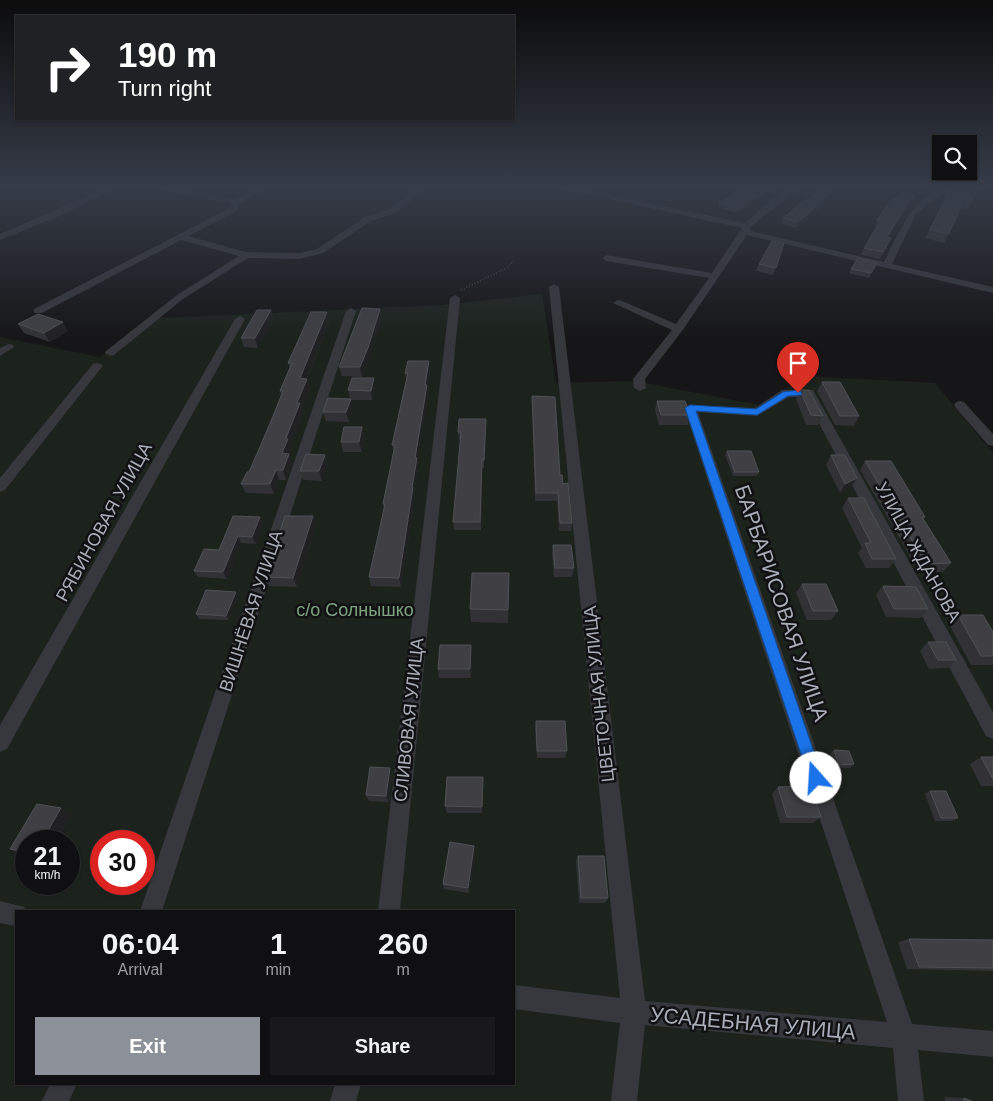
<!DOCTYPE html>
<html lang="en">
<head>
<meta charset="utf-8">
<style>
  body { margin:0; font-family:Arial,sans-serif; background:#19191b; color:#f1f3f6; height:100vh; display:flex; flex-direction:column; font-size:19px; white-space:nowrap }
  * { box-sizing:border-box; margin:0 }
  p { font-size:16px; color:#9c9d9f }
  .icon { flex:none; width:28px; height:28px; fill:none; stroke:currentColor; stroke-width:2; stroke-linecap:round; stroke-linejoin:round }
  .map { position:relative; flex:1; overflow:hidden }
  .panel { position:absolute; left:15px; top:910px; width:500px; height:175px; display:flex; flex-direction:column; background:#101012; border-radius:0px; box-shadow:0 1px 4px #0004,0 0 0 1px #303032 }
  .panel>* { flex:none }
  .guide { position:absolute; left:15px; top:15px; width:500px; height:105px; border-radius:0px; box-shadow:0 1px 4px #0004,0 0 0 1px #303032; background:#202124; color:#fff; overflow:hidden }
  .controls { position:absolute; left:932px; top:135px; display:grid; gap:10px }
  .controls a { display:grid; place-items:center; width:45px; height:45px; border-radius:0px; background:#101012; box-shadow:0 1px 4px #0004,0 0 0 1px #303032; font-size:25px }
  .speed { position:absolute; left:15px; top:830px; display:flex; gap:10px; font-size:25px; font-weight:700; text-align:center }
  .speed>* { display:grid; place-content:center; width:65px; height:65px; border-radius:50%; background:#101012; box-shadow:0 1px 4px #0004,0 0 0 1px #303032; line-height:1 }
  .speed small { font-size:12px; font-weight:400 }
  .speed .limit { border:8px solid #d22; background:#fff; color:#111 }
  .pin { position:absolute; display:grid; place-items:center; width:42px; height:42px; color:#fff; margin:-51px -21px; border-radius:50% 50% 50% 0; rotate:-45deg; box-shadow:0 0 5px #0007 }
  .pin .icon { rotate:45deg }
  .me { position:absolute; width:55px; margin:-28px; rotate:341deg; stroke-linejoin:round; filter:drop-shadow(0 0 4px #0008) }
  .turn { display:flex; align-items:center; gap:18px; height:105px; padding:0 20px; font-size:22px }
  .turn .icon { width:65px; height:65px; stroke-width:2.5 }
  .turn b { display:block; font-size:35px; line-height:42px }
  .eta { display:flex; justify-content:space-evenly; align-items:center; height:85px; text-align:center }
  .eta b { font-size:30px; font-weight:700; line-height:35px }
  .button { display:flex; gap:10px; margin-top:auto; padding:10px 20px }
  .button a { flex:1; height:58px; border-radius:0px; background:#8c9099; color:#fff; font-size:20px; font-weight:700; line-height:58px; text-align:center }
  .button a+a { background:#19191b; color:#f1f3f6 }
  .map>svg:first-child { display:block }
</style>
</head>
<body>
<div class="map">
<svg width="993" height="1101" viewBox="0 0 993 1101">
  <rect width="100%" height="100%" fill="#161618"/>
  <path fill="#1c231d" fill-rule="evenodd" d="M542 294 556 383 634 381 760 405 806 376 935 383 993 453V1101H0V337L99 357 160 318 441 305ZM26 841H69V884H26ZM101 841H144V884H101ZM16 911H514V1084H16Z"/>
  <g fill="none" stroke-linecap="round" stroke-linejoin="round">
    <path stroke="#3d3f44" stroke-width="2" stroke-dasharray="1 2" stroke-linecap="butt" d="M461 290 507 268 515 260"/>
    <path fill="#37383d" fill-rule="evenodd" d="M110 186H120L59 216 0 240V234Z
      M141 186H158L235 199 262 186H272L240 203 237 211 188 236 246 252 300 253 317 249 365 217 390 209 418 186H427L396 213 371 221 323 253 300 259 248 258 183 299 114 355 110 356 105 353 106 351 177 295 239 256 181 240 42 313H34V309L230 208 232 204Z
      M550 186H565L745 223C762 209 782 186 805 186L786 198 751 227 750 231 884 262C898 234 917 186 954 186L932 201 916 214 892 264 993 287V293L747 235 682 331 645 379 646 388 640 391 634 388 633 379 672 330 613 303 618 300 622 301 676 324 709 278 606 261 602 258 606 255 712 273 742 228Z
      M554 284 559 287 645 1001 887 1022 684 408 686 405 755 408 782 390H813L993 712V739L986 736 805 397H789L757 416 698 412 912 1024 993 1031V1057L918 1050 924 1101H898L893 1048 645 1025 637 1101H611L620 1023 514 1009V985L620 998 549 287Z
      M455 295 460 298 400 911H378L450 298Z
      M351 308 356 311 162 911H140L346 311Z
      M240 316 245 319 7 749 0 752V725L235 319Z
      M9 344 13 345 14 347 0 356V348Z
      M97 363 101 364 103 366 101 368 5 490 0 492V478L93 364Z
      M960 401 964 402 993 434V446L988 445 956 408 954 405 956 402Z
      M0 901 24 907 26 911H16V926L0 923Z
      M50 1084H77L69 1101H42Z
      M335 1084H361L356 1101H330Z"/>
  </g>
  <path fill="#323236" d="M952 186H989L987 189 979 187 968 209 961 208 944 243 925 238Z
    M771 191 737 213 718 207 719 203Z
    M915 196 912 203 904 210 888 238H891L880 259 861 255 864 248 877 227 875 226 877 220Z
    M830 199 796 228 781 224 783 218Z
    M784 243 773 275 756 271 759 264Z
    M877 263 869 278 849 273 851 269Z
    M380 309 381 318 370 357 362 377 342 376 339 367Z
    M271 310 273 319 258 348 244 347 241 338Z
    M327 312 329 322 307 379 310 388 302 408 303 413 290 446 291 448 289 454 292 463 286 480H279L274 494 246 493 241 484 249 472 281 395 280 391 290 369 288 363Z
    M18 324 68 331 50 342 24 333Z
    M430 371 428 385V395L417 459 418 467 414 491 415 496 401 587 371 586 369 577 384 509 383 504 394 452 392 445 406 380 405 373Z
    M822 382 859 416 854 426 835 425 817 391Z
    M376 388 372 400H351L353 408 349 422 326 421 323 412 350 399 348 390Z
    M800 390 823 416 818 425H806L796 399Z
    M532 396 563 484 572 523 571 531H559L557 501H535L532 404Z
    M657 401 690 415 688 425H659L655 410Z
    M486 419 484 468H482L481 530H454L453 522 460 440H459L458 432Z
    M362 427 364 436 362 452H343L341 442Z
    M727 451 759 472 757 476H733L725 455Z
    M325 455 328 464 322 481 303 480 300 471Z
    M831 455 857 478 851 487 840 493 826 465Z
    M865 461 925 517 923 519 951 563 943 572H919L860 470Z
    M848 498 896 559 889 568H866L858 553 862 548 842 508Z
    M313 516 316 526 297 587 269 586 265 577Z
    M260 517 263 524 256 544 241 543 227 579 198 577 194 571 219 550Z
    M553 545 574 568 572 577H554L552 554Z
    M509 573 508 623 471 622 470 609Z
    M802 584 838 611 831 620H807L796 593Z
    M883 586 928 609 920 618 886 617 876 595Z
    M238 596 229 620 199 619 196 614Z
    M958 615 993 632V665H971L949 624Z
    M928 642 956 660 947 668 929 669 920 651Z
    M472 654 471 678H439L438 669Z
    M536 721 567 751 565 758H537L535 729Z
    M834 750 854 764 850 768H835L830 754Z
    M981 757H993V786H981L970 764Z
    M392 775 389 802 369 801 366 795Z
    M483 784 482 813H447L445 806Z
    M778 787 821 817 813 823H780L772 794Z
    M930 791 958 818 952 821H935L925 794Z
    M72 814 56 841H26V855L22 854 10 849Z
    M475 851 469 893 444 889 443 884Z
    M578 856 608 898 605 903H579L576 861Z
    M909 939 993 940V971L907 969 898 942Z
    M945 1097 964 1098 971 1101H945Z"/>
  <path fill="#212124" d="M0 186H7L0 189Z
    M772 187 771 191 737 213 739 209Z
    M832 192 830 199 796 228 798 222Z
    M915 196 912 203 904 210 884 244 907 204Z
    M380 309 381 318 370 357 362 377 360 367Z
    M271 310 273 319 258 348 255 338Z
    M327 312 329 322 303 388 300 378Z
    M63 322 68 331 50 342 44 333Z
    M429 361 430 371 428 385V395L417 459 418 467 414 491 415 496 401 587 399 578 412 487 425 385Z
    M374 378 376 388 372 400 371 391Z
    M307 379 310 388 302 408 303 413 290 446 291 448 289 454 292 463 286 480 283 470 282 453 297 403Z
    M351 399 353 408 349 422 346 412Z
    M362 427 364 436 362 452 359 442Z
    M325 455 328 464 322 481 319 471Z
    M276 470 279 480 274 494 270 484Z
    M857 478 851 487 840 493 845 484Z
    M313 516 316 526 297 587 293 578Z
    M260 517 263 524 256 544 252 537Z
    M238 536 241 543 227 579 223 572Z
    M236 592 238 596 229 620 226 616Z
    M471 645 472 654 471 678 470 669Z
    M390 768 392 775 389 802 386 796Z
    M61 808 72 814 56 841H42Z
    M474 846 475 851 469 893 468 888Z"/>
  <path fill="#3f3f44" stroke="#4f5156" d="M747 186H768L772 187 739 209 719 203Z
    M827 186 832 192 798 222 783 218 800 204Z
    M952 186H979L972 201 964 199 949 234 930 230Z
    M901 193 915 196 907 204 887 237 891 238 883 252 864 248 881 220H877L887 205Z
    M772 241 784 243 776 268 759 264Z
    M858 258 877 263 871 273 851 269Z
    M362 308 380 309 368 348 360 367H339Z
    M257 310H271L255 338H241Z
    M311 312H327L300 378 307 379 297 403H300L286 438 288 439 282 453 289 454 283 470H276L270 484H241L247 472H249L273 417 283 391H280L292 363H288Z
    M38 314 63 322 44 333 18 324Z
    M408 361H429L425 385H427L415 458H417L412 487H413L399 578 369 577 385 504H383L395 445H392L408 373H405Z
    M352 378H374L371 391 348 390Z
    M822 382H840L859 416H840Z
    M800 390H809L823 416 811 415Z
    M532 396 555 397 560 475H562L563 484 568 483 572 523H560L558 493H536Z
    M328 398 351 399 346 412H323Z
    M657 401H685L690 415H661Z
    M459 419H486L484 460H482L480 522H453L461 432H458Z
    M344 427H362L359 442H341Z
    M727 451H751L759 472H735Z
    M306 454 325 455 319 471H300Z
    M831 455H845L857 478 845 484Z
    M865 461H891L925 517H922L951 563 926 564Z
    M848 498H864L896 559H872L865 543H871Z
    M233 516 260 517 252 537 238 536 223 572 194 571 204 549 219 550Z
    M285 516H313L293 578 265 577Z
    M553 545H571L574 568H555Z
    M472 573H509L508 610 470 609Z
    M802 584H826L838 611H813Z
    M883 586 916 587 928 609H894Z
    M206 590 236 592 226 616 196 614Z
    M958 615H983L993 632V656H981Z
    M928 642H946L956 660H938Z
    M440 645H471L470 669H438Z
    M536 721H565L567 751H537Z
    M834 750 849 751 854 764 839 765Z
    M981 757H993V779Z
    M370 767 390 768 386 796 366 795Z
    M447 777H483L482 807 445 806Z
    M810 786 821 817H787L778 787Z
    M930 791H946L958 818H941Z
    M37 804 61 808 42 841H26V852L10 849Z
    M450 842 474 846 468 888 443 884Z
    M578 856H604L608 898H581Z
    M909 939 993 940V968L919 967Z
    M964 1098 971 1101H964Z"/>
  <linearGradient id="sky" x2="0" y2="1"><stop stop-color="#0c0c0d"/><stop offset="0.55" stop-color="#363c48"/><stop offset="1" stop-color="#363c48" stop-opacity="0"/></linearGradient>
  <rect width="993" height="340" fill="url(#sky)"/>
  <path fill="#1a73e8" stroke="#114b97" d="M798 390 802 393 801 395 788 396 757 415 696 411 823 778 821 783 816 785 811 783 809 778 685 408 690 405 756 409 783 392Z"/>
  <g text-anchor="middle" dominant-baseline="central" stroke-width="5" stroke-linejoin="round" paint-order="stroke">
    <g font-size="18" fill="#a8adb8" stroke="#111113">
      <text transform="translate(104 522) rotate(-61)">РЯБИНОВАЯ УЛИЦА</text>
      <text transform="translate(918 552) rotate(61)">УЛИЦА ЖДАНОВА</text>
      <text transform="translate(251 611) rotate(-72)">ВИШНЁВАЯ УЛИЦА</text>
      <text transform="translate(599 694) rotate(-96)">ЦВЕТОЧНАЯ УЛИЦА</text>
      <text transform="translate(409 720) rotate(-84)">СЛИВОВАЯ УЛИЦА</text>
    </g>
    <g font-size="18" fill="#7fa381" stroke="#111113">
      <text x="355" y="610">с/о Солнышко</text>
    </g>
    <g font-size="21" fill="#a8adb8" stroke="#111113">
      <text transform="translate(782 603) rotate(71)">БАРБАРИСОВАЯ УЛИЦА</text>
      <text transform="translate(753 1023) rotate(5)">УСАДЕБНАЯ УЛИЦА</text>
    </g>
  </g>
</svg>
<div class="controls">
<a><svg class="icon" aria-label="search" viewBox="0 0 24 24"><circle cx="10" cy="10" r="6"/><path d="M15 15l6 6"/></svg></a>
</div>
<div class="speed"><div>21<small>km/h</small></div><div class="limit">30</div></div>
<div class="pin" style="left:798px;top:393px;background:#d93025"><svg class="icon" aria-label="arrive" viewBox="0 0 24 24"><path d="M6 21V4h12l-3 4 3 4H6"/></svg></div>
<svg class="me" style="left:816px;top:778px" viewBox="-20 -20 40 40"><circle r="19" fill="#fff"/><path d="M0-13L10 11 0 6-10 11z" fill="#1a73e8"/></svg>
<div class="guide">
<div class="turn"><svg class="icon" aria-label="right" viewBox="0 0 24 24"><path d="M7 20v-9h11M14 6l5 5-5 5"/></svg><div><b>190 m</b>Turn right</div></div>
</div>
<section class="panel">
<div class="eta">
<div><b>06:04</b><p>Arrival</p></div>
<div><b>1</b><p>min</p></div>
<div><b>260</b><p>m</p></div>
</div>
<div class="button"><a>Exit</a><a>Share</a></div>
</section>
</div>
</body>
</html>
